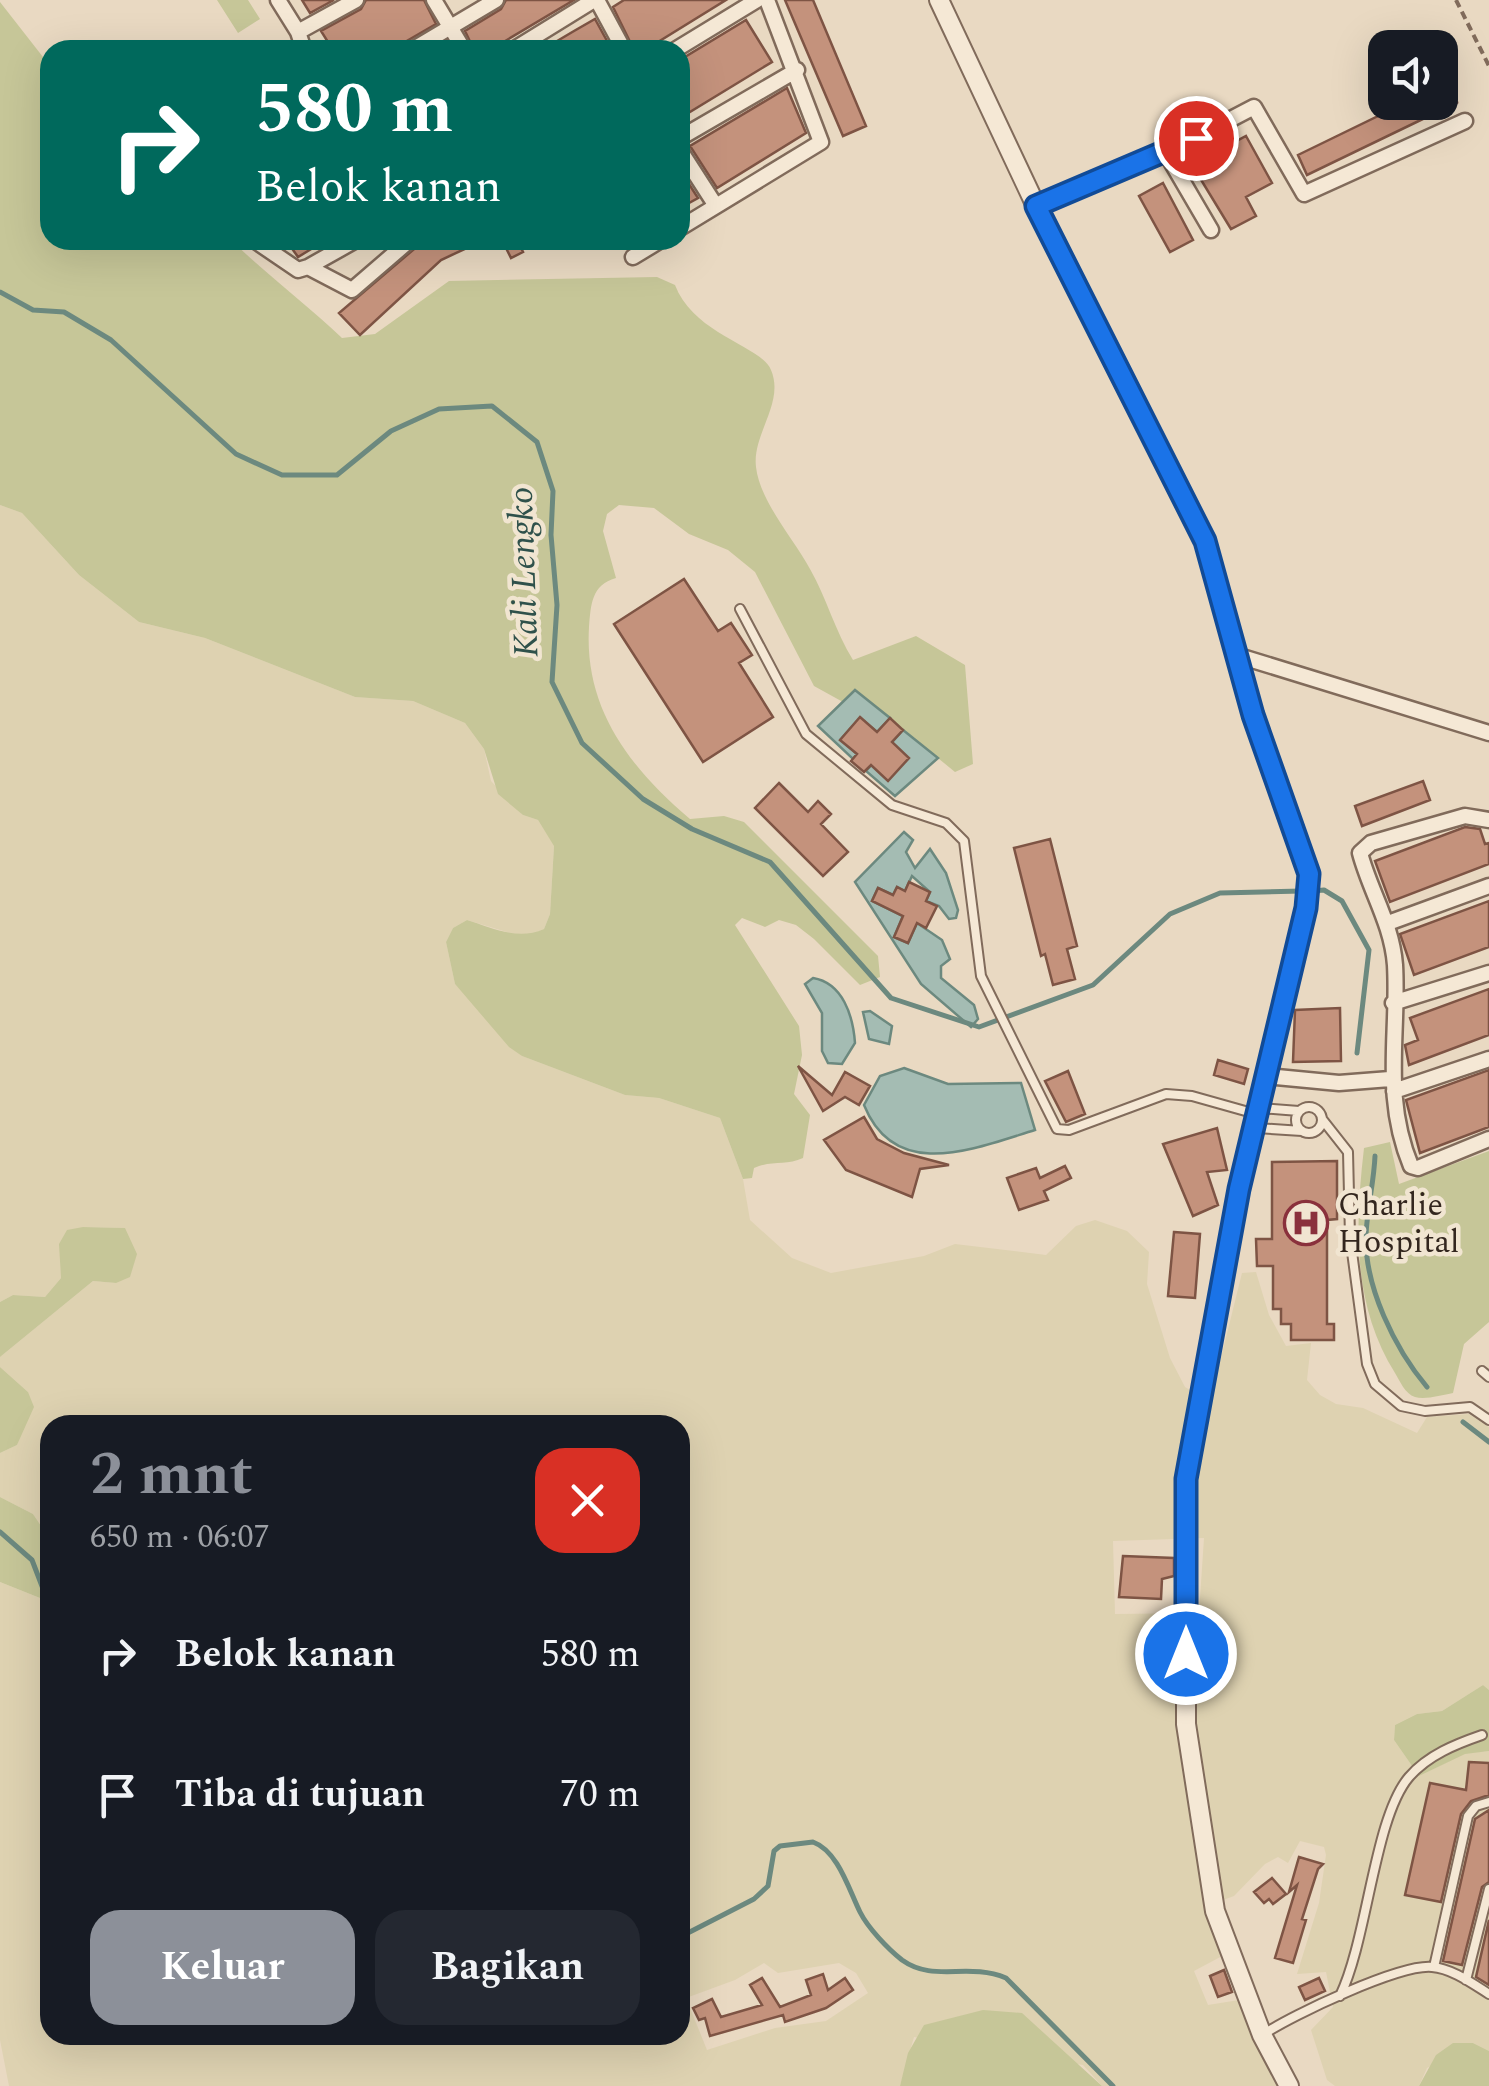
<!DOCTYPE html>
<html lang="id">
<head>
<meta charset="utf-8">
<style>
  body { margin:0; font-family:Spectral,serif; background:#242831; color:#f1f3f6; height:100vh; display:flex; flex-direction:column; font-size:38px; white-space:nowrap }
  * { box-sizing:border-box; margin:0 }
  p { font-size:32px; color:#9ea1a6 }
  .icon { flex:none; width:55px; height:55px; fill:none; stroke:currentColor; stroke-width:2; stroke-linecap:round; stroke-linejoin:round }
  .map { position:relative; flex:1; overflow:hidden }
  .details { position:absolute; left:40px; top:1415px; width:650px; height:630px; display:flex; flex-direction:column; background:#171b24; border-radius:30px; box-shadow:0 10px 40px #0002 }
  .details>* { flex:none }
  .hud { position:absolute; left:40px; top:40px; width:650px; height:210px; border-radius:30px; box-shadow:0 10px 40px #0002; background:#00695c; color:#fff; overflow:hidden }
  .buttons { position:absolute; left:1368px; top:30px; display:grid; gap:20px }
  .buttons a { display:grid; place-items:center; width:90px; height:90px; border-radius:20px; background:#171b24; box-shadow:0 10px 40px #0002; font-size:50px }
  .pin { position:absolute; display:grid; place-items:center; width:85px; height:85px; color:#fff; margin:-42px; border:5px solid #fff; border-radius:50%; box-shadow:0 2px 10px #0007 }
  .me { position:absolute; width:110px; margin:-55px; rotate:0deg; stroke-linejoin:round; filter:drop-shadow(0 0 8px #0008) }
  .turn { display:flex; align-items:center; gap:35px; height:210px; padding:0 50px; font-size:45px }
  .turn .icon { width:130px; height:130px; stroke-width:2.5 }
  .turn b { display:block; font-size:70px; line-height:85px }
  .round { display:grid; place-items:center; flex:none; width:105px; height:105px; border-radius:30px; background:#242831 }
  .headline { display:flex; align-items:center; justify-content:space-between; height:170px; padding:0 50px }
  h1 { font-size:60px; font-weight:700; line-height:75px; color:#8c9099 }
  .primary-button { display:flex; gap:20px; margin-top:auto; padding:20px 50px }
  .primary-button a { flex:1; height:115px; border-radius:30px; background:#8c9099; color:#fff; font-size:40px; font-weight:700; line-height:115px; text-align:center }
  .primary-button a+a { background:#242831; color:#f1f3f6 }
  ul { padding:0; list-style:none }
  li { display:flex; align-items:center; gap:30px; height:140px; padding:0 50px }
  li div { flex:1 }
  li b { display:block; font-size:38px }
  li em { font-style:normal }
  .map>svg:first-child { display:block }
</style>
</head>
<body>
<div class="map">
<svg width="1489" height="2086" viewBox="0 0 1489 2086">
  <rect width="100%" height="100%" fill="#e9d9c2"/>
  <path fill="#ded2b1" fill-rule="evenodd" d="M0 505 22 513 79 575 139 622 205 638 355 697 413 701 465 723 484 749 491 781 523 815 538 820 554 845 550 914 544 929 529 936 513 934 467 920 453 928 446 942 455 984 522 1056 625 1095 659 1098 720 1118 743 1179 750 1220 792 1258 831 1273 924 1256 955 1244 1046 1255 1076 1226 1095 1220 1127 1231 1149 1252 1147 1284 1170 1358 1185 1387 1210 1402 1242 1273 1256 1272 1269 1315 1286 1346 1311 1343 1307 1380 1320 1395 1336 1404 1363 1408 1417 1433 1427 1417 1469 1414 1489 1427V1690L1483 1685 1442 1711 1417 1714 1395 1725 1394 1740 1419 1776 1465 1753 1489 1751V2051L1473 2043 1427 2068 1419 2086H1335L1327 2080 1311 2030 1333 2007 1326 1972 1297 1974 1319 1903 1326 1855 1324 1847 1300 1841 1288 1863 1278 1857 1265 1864 1234 1896 1207 1906 1224 1955 1194 1971 1208 2005 1239 2000 1280 2086H1102L1083 2065 914 2037 900 2086H9L0 2040V1582L50 1602V2035H680V1425H50V1539L33 1514 0 1497V1453L17 1445 28 1392 0 1367V1357L93 1281 116 1283 125 1228 83 1227 60 1244 61 1278 45 1297 13 1295 0 1302ZM1204 1538 1199 1613 1115 1614 1113 1541ZM764 1963 778 1973 839 1963 856 1973 868 1993 826 2021 775 2028 707 2050 686 1998 735 1980Z"/>
  <path fill="#c6c698" d="M217 0H248L260 19 238 33Z
    M0 2 50 66V240H231C266 274 306 304 342 338L375 334 449 281 657 277 675 285C694 335 762 346 771 370 785 403 752 434 756 467 760 502 794 539 810 569 827 599 835 631 853 660L916 636 965 665 973 764 955 772 856 691 843 702 814 686 755 572 728 550 689 534 654 508 619 505 607 514 603 531 616 578C591 585 591 605 589 627 584 709 630 768 690 819L724 816 744 822 878 956 880 977 860 985 814 939 796 925 779 920 765 927 742 918 735 925 799 1026 802 1055 794 1094 810 1115 803 1158C786 1166 771 1160 754 1168L752 1178 743 1179 720 1118 659 1098 625 1095 522 1056 509 1047 455 984 446 942 453 928 467 920C493 928 518 941 544 929L550 914 554 846 538 820 523 815 498 794 484 749 465 723 413 701 355 697 205 638 139 622 79 575 22 513 0 505Z
    M1390 1142 1399 1184 1489 1151V1322L1464 1344 1453 1393C1442 1395 1425 1400 1415 1397 1405 1394 1400 1381 1395 1373 1352 1304 1355 1226 1364 1148Z
    M83 1227 125 1228 137 1254 130 1277 116 1283 93 1281 0 1357V1302L13 1295 45 1297 61 1278 59 1244 67 1230Z
    M0 1367 28 1392 34 1407 17 1445 0 1453Z
    M0 1497 33 1514 50 1539V1602L0 1582Z
    M1483 1685 1489 1690V1751L1465 1754 1419 1776 1394 1740 1395 1725 1417 1714 1442 1711Z
    M983 2010 1022 2013 1102 2086H900L908 2053 924 2025Z
    M1453 2043H1473L1489 2051V2086H1419L1436 2055Z"/>
  <path fill="#a4bcb3" stroke="#6c897f" stroke-width="2.5" d="M855 690 890 718 877 732 860 718 841 739 857 754 853 759 818 726Z
    M903 730 938 758 895 796 866 771Z
    M904 832 913 840 906 852 915 868 930 849 946 873 958 910 956 918 949 919 939 906 926 901 930 892 912 876 905 891 897 887 893 895 878 888 872 901 903 916 894 937 908 943 917 923 942 940 950 959 941 966V978L974 1005 978 1019 971 1027 921 984 855 882Z
    M813 978C843 983 853 1016 855 1043L842 1064 828 1063 822 1051V1013L805 984Z
    M870 1011 892 1026 889 1044 869 1039 863 1012Z
    M904 1068 948 1084 1021 1083 1035 1130C973 1149 895 1182 864 1105L880 1076Z"/>
  <g fill="none" stroke-linecap="round" stroke-linejoin="round">
    <path stroke="#6c897f" stroke-width="5" d="M0 292 33 310 64 312 111 340 236 454 282 475H337L391 431 439 409 492 406 537 442 553 491 551 535 557 605 552 682 582 743 643 799 692 829 770 862 891 998 979 1027 1093 985 1170 914 1220 893 1302 891
      M1313 891 1324 890 1342 901 1369 950 1357 1053
      M1375 1156C1374 1182 1367 1209 1366 1235 1364 1286 1395 1349 1427 1387
      M1463 1422 1489 1442
      M0 1532 32 1560 50 1607
      M680 1937 754 1899 768 1886 774 1851 780 1846 813 1842C838 1851 849 1890 860 1912 868 1928 888 1949 902 1960 934 1983 967 1962 1006 1978L1113 2086"/>
  </g>
  <path fill="#c4927c" stroke="#7e5444" stroke-width="2.5" d="M302 0H334L310 13Z
    M366 0H424L436 24 407 41 402 50H333L321 31 361 9Z
    M506 0H574L490 50H474L465 31 501 9Z
    M624 0H726L645 50H634L613 7Z
    M785 0H813L866 126 843 136Z
    M595 19 612 50H542L574 31Z
    M746 20 772 62 680 118V60Z
    M787 88 806 133 717 188 690 146Z
    M1407 102H1458L1307 175 1298 155Z
    M1246 136 1272 183 1246 197 1256 216 1231 229 1192 165Z
    M680 170 698 198 680 208Z
    M1163 183 1193 240 1170 252 1139 196Z
    M286 240H326L298 257Z
    M434 240H484L441 260 360 335 339 313 420 244Z
    M502 240H517L523 252 511 258Z
    M684 579 718 631 731 623 752 655 739 663 773 717 703 762 614 624Z
    M860 717 877 732 890 718 903 730 892 742 909 758 888 781 871 765 864 772 851 761 857 754 840 740Z
    M1423 781 1430 800 1362 826 1355 806Z
    M779 783 808 812 818 801 831 814 821 824 848 852 823 876 755 808Z
    M1465 827 1480 829 1485 844 1489 843V864L1390 902 1375 861Z
    M1050 839 1077 946 1067 949 1075 979 1053 985 1045 954 1041 956 1014 848Z
    M909 882 930 892 926 901 937 906 926 928 917 923 908 943 894 937 903 916 872 901 878 888 893 895 897 887 905 891Z
    M1489 901V947L1414 975 1400 934Z
    M1489 989V1035L1409 1065 1405 1045 1418 1040 1410 1018Z
    M1340 1008 1341 1061 1293 1062 1295 1010Z
    M1218 1060 1248 1069 1244 1084 1214 1075Z
    M798 1066 832 1095 845 1072 870 1086 859 1105 845 1097 823 1111Z
    M1489 1070V1127L1420 1153 1406 1100Z
    M1068 1071 1085 1114 1066 1122 1045 1081Z
    M864 1117 877 1139 904 1153 949 1165 920 1169 912 1197 846 1170 824 1140Z
    M1217 1128 1227 1170 1207 1172 1218 1205 1193 1216 1163 1144Z
    M1337 1161V1219L1327 1220V1324H1334V1340H1291V1324H1281V1309H1273V1266H1257L1256 1239H1272V1162Z
    M1065 1166 1071 1178 1044 1191 1048 1200 1019 1210 1007 1178 1036 1168 1040 1178Z
    M1174 1232 1200 1234 1195 1298 1168 1296Z
    M1123 1556 1174 1558V1576L1162 1579 1161 1599 1119 1597Z
    M1469 1762 1489 1763V1795L1471 1801 1461 1814 1441 1902 1405 1895 1430 1783 1466 1790Z
    M1489 1810V1882L1482 1887 1462 1965 1443 1961 1475 1819Z
    M1299 1857 1323 1864 1318 1869 1302 1919 1306 1920 1293 1963 1275 1958 1297 1885 1289 1892Z
    M1272 1878 1286 1894 1273 1904 1269 1899 1264 1903 1254 1892Z
    M1489 1920V1985L1476 1977Z
    M1224 1970 1232 1992 1218 1997 1210 1976Z
    M823 1974 828 1990 845 1978 853 1990 826 2008 785 2022 783 2015 710 2036 705 2018 699 2020 693 2008 712 1999 721 2017 762 2005 750 1985 762 1978 780 2007 811 1995 806 1980Z
    M1319 1978 1325 1991 1305 2000 1299 1987Z"/>
  <g fill="none" stroke-linecap="round" stroke-linejoin="round">
    <defs>
      <path id="service" d="M740 609 806 734 892 805 946 823 964 841 981 976 1057 1129 1069 1130 1166 1094 1192 1096 1256 1114
        M1296 1120a13 13 0 1 1 26 0a13 13 0 1 1-26 0Z
        M1259 1108 1299 1111
        M1322 1119 1348 1152 1350 1237 1367 1364 1375 1384 1401 1406 1425 1411 1470 1407 1489 1420
        M1257 1128 1302 1131
        M1482 1371 1489 1377
        M1434 1967 1468 1816 1476 1806 1489 1802
        M1466 1980 1489 1889
        M1340 1996C1368 1938 1374 1818 1409 1777 1428 1755 1456 1744 1482 1735
        M1264 2034C1292 2015 1400 1964 1432 1967 1451 1968 1473 1984 1489 1994"/>
      <path id="minor" d="M278 0 298 32
        M434 0 464 50
        M597 0 624 50
        M304 50 298 32 356 0
        M412 50 496 0
        M513 50 594 0
        M675 50 757 0
        M680 138 797 70
        M680 150 716 206
        M1166 153 1211 230
        M1036 206 1166 153 1254 107 1304 194 1465 121
        M680 228 821 142 767 0
        M254 240 298 270 308 267 352 290 410 240
        M633 257 661 240
        M308 267 356 240
        M1239 656 1489 733
        M1489 820 1465 816 1371 843 1360 853C1370 891 1392 924 1395 965 1399 1035 1382 1096 1411 1166L1418 1168 1489 1139
        M1388 923 1489 886
        M1393 1003 1489 973
        M1266 1076 1339 1083 1390 1079
        M1394 1091 1489 1059"/>
      <path id="tertiary" d="M939 0 1036 206 1205 541 1253 715 1309 874 1306 908 1239 1189 1186 1479V1724L1215 1911 1262 2035 1289 2086"/>
    </defs>
    <use href="#service" stroke="#816b5b" stroke-width="12"/>
    <use href="#minor" stroke="#816b5b" stroke-width="19"/>
    <use href="#tertiary" stroke="#816b5b" stroke-width="22"/>
    <path stroke="#816b5b" stroke-width="4" stroke-dasharray="8 5" stroke-linecap="butt" d="M1456 0 1489 66"/>
    <use href="#service" stroke="#f5e8d5" stroke-width="8"/>
    <use href="#minor" stroke="#f5e8d5" stroke-width="14"/>
    <use href="#tertiary" stroke="#f5e8d5" stroke-width="18"/>
  </g>
  <g fill="none" stroke-linecap="round" stroke-linejoin="round">
    <defs>
      <path id="route" d="M1186 1654V1479L1239 1189 1306 908 1309 874 1253 715 1205 541 1036 206 1196 138"/>
    </defs>
    <use href="#route" stroke="#114b97" stroke-width="25"/>
    <use href="#route" stroke="#1a73e8" stroke-width="18"/>
  </g>
  <defs>
    <symbol id="hospital-ring" viewBox="-11 -11 22 22"><circle r="9.5" fill="#f1e5d1" stroke="#8a313c" stroke-width="1.5"/><path d="M-5-5h3v3.5h4V-5h3V5h-3V1.5h-4V5h-3Z" fill="#8a313c"/></symbol>
  </defs>
  <g fill-rule="evenodd">
    <use href="#hospital-ring" x="1281" y="1198" width="50" height="50"/>
  </g>
  <g text-anchor="middle" dominant-baseline="central" stroke-width="9" stroke-linejoin="round" paint-order="stroke">
    <g font-size="32" fill="#33261e" stroke="#f1e5d1" text-anchor="start">
      <text x="1338" y="1205">Charlie<tspan x="1338" dy="37">Hospital</tspan></text>
    </g>
    <g font-size="35" font-style="italic" fill="#2f514b" stroke="#f1e5d1">
      <text transform="translate(524 572) rotate(-92)">Kali Lengko</text>
    </g>
  </g>
</svg>
<div class="buttons">
<a><svg class="icon" aria-label="sound" viewBox="0 0 24 24"><path d="M4 9h4l5-4v14l-5-4H4zM17 9q2 3 0 6"/></svg></a>
</div>
<div class="pin" style="left:1196px;top:138px;background:#d93025"><svg class="icon" aria-label="arrive" viewBox="0 0 24 24"><path d="M6 21V4h12l-3 4 3 4H6"/></svg></div>
<svg class="me" style="left:1186px;top:1654px" viewBox="-20 -20 40 40"><circle r="17" fill="#1a73e8" stroke="#fff" stroke-width="3"/><path d="M0-11L8 9 0 5-8 9z" fill="#fff"/></svg>
<div class="hud">
<div class="turn"><svg class="icon" aria-label="right" viewBox="0 0 24 24"><path d="M7 20v-9h11M14 6l5 5-5 5"/></svg><div><b>580 m</b>Belok kanan</div></div>
</div>
<section class="details">
<div class="headline"><div><h1>2 mnt</h1><p>650 m · 06:07</p></div><a class="round" style="background:#d93025;color:#fff"><svg class="icon" aria-label="close" viewBox="0 0 24 24"><path d="M6 6l12 12M18 6L6 18"/></svg></a></div>
<ul>
<li><svg class="icon" aria-label="right" viewBox="0 0 24 24"><path d="M7 20v-9h11M14 6l5 5-5 5"/></svg><div><b>Belok kanan</b></div><em>580 m</em></li>
<li><svg class="icon" aria-label="arrive" viewBox="0 0 24 24"><path d="M6 21V4h12l-3 4 3 4H6"/></svg><div><b>Tiba di tujuan</b></div><em>70 m</em></li>
</ul>
<div class="primary-button"><a>Keluar</a><a>Bagikan</a></div>
</section>
</div>
</body>
</html>
